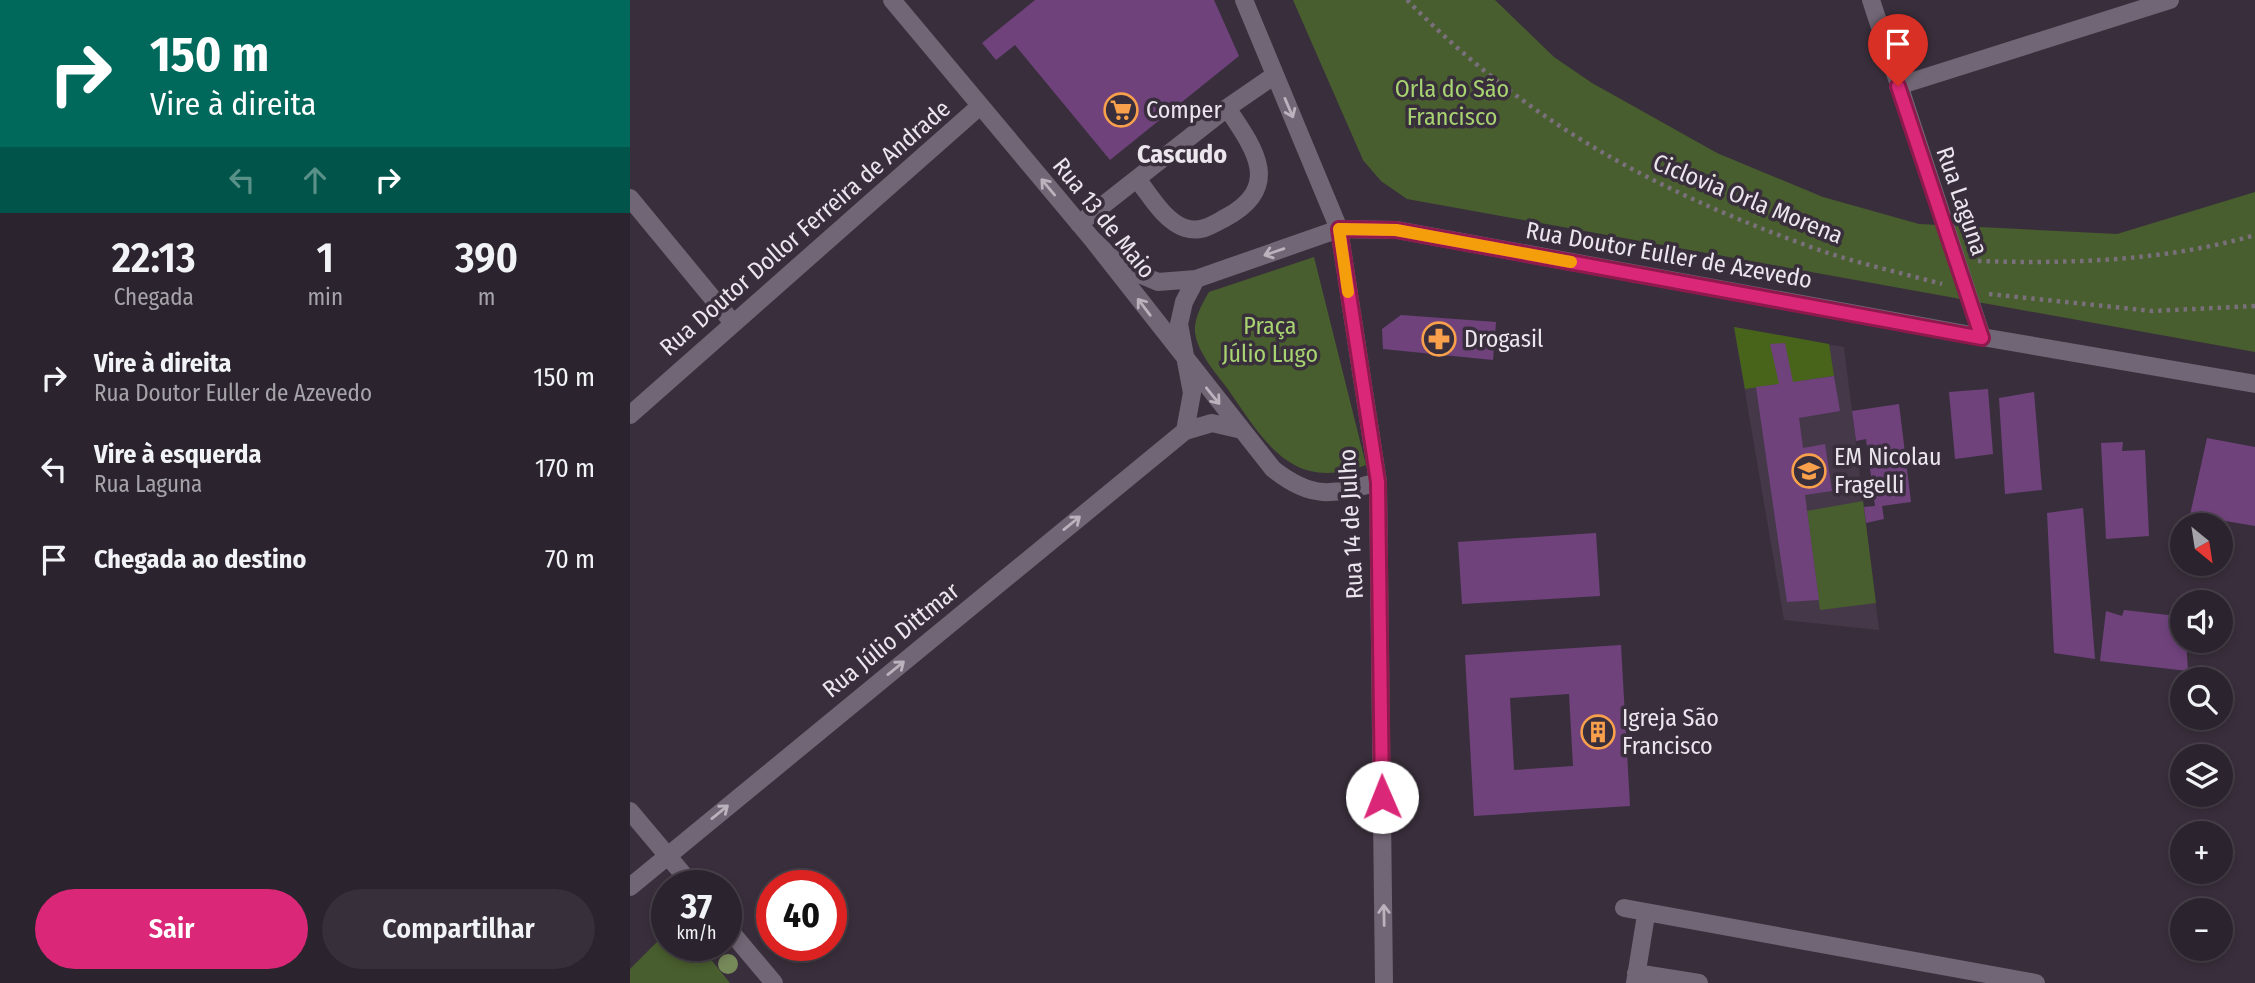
<!DOCTYPE html>
<html lang="pt">
<head>
<meta charset="utf-8">
<style>
  body { margin:0; font-family:"Fira Sans Condensed",sans-serif; background:#372f39; color:#f1f3f6; height:100vh; display:flex; flex-direction:column; font-size:26px; white-space:nowrap }
  * { box-sizing:border-box; margin:0 }
  p { font-size:23px; color:#a6a4aa }
  .icon { flex:none; width:38px; height:38px; fill:none; stroke:currentColor; stroke-width:2; stroke-linecap:round; stroke-linejoin:round }
  .map { position:relative; flex:1; overflow:hidden }
  .details { display:flex; flex-direction:column; background:#2b232d; width:630px }
  .details>* { flex:none }
  .top-card { background:#00695c; color:#fff; overflow:hidden }
  .needle { width:46px; rotate:150deg }
  .tools { position:absolute; left:1540px; top:513px; display:grid; gap:14px }
  .tools a { display:grid; place-items:center; width:63px; height:63px; border-radius:50%; background:#2b232d; box-shadow:0 4px 10px #0003,0 0 0 2px #474049; font-size:35px }
  .speed { position:absolute; left:21px; top:870px; display:flex; gap:14px; font-size:35px; font-weight:700; text-align:center }
  .speed>* { display:grid; place-content:center; width:91px; height:91px; border-radius:50%; background:#2b232d; box-shadow:0 4px 10px #0003,0 0 0 2px #474049; line-height:1 }
  .speed small { font-size:18px; font-weight:400 }
  .speed .limit { border:10px solid #d22; background:#fff; color:#111 }
  .pin { position:absolute; display:grid; place-items:center; width:60px; height:60px; color:#fff; margin:-72px -30px; border-radius:50% 50% 50% 0; rotate:-45deg; box-shadow:0 0 7px #0007 }
  .pin .icon { rotate:45deg }
  .me { position:absolute; width:77px; margin:-38px; rotate:359deg; stroke-linejoin:round; filter:drop-shadow(0 0 5px #0008) }
  .turn { display:flex; align-items:center; gap:24px; height:147px; padding:0 35px; font-size:32px }
  .turn .icon { width:91px; height:91px; stroke-width:2.5 }
  .turn b { display:block; font-size:49px; line-height:60px }
  .lanes { display:flex; align-items:center; height:66px; padding:0 35px; background:#0003; justify-content:center; gap:35px; direction:ltr }
  .lanes .off { opacity:.35 }
  .eta { display:flex; justify-content:space-evenly; align-items:center; height:119px; text-align:center }
  .eta b { font-size:42px; font-weight:600; line-height:49px }
  .cta { display:flex; gap:14px; margin-top:auto; padding:14px 35px }
  .cta a { flex:1; height:80px; border-radius:42px; background:#db2777; color:#fff; font-size:28px; font-weight:600; line-height:80px; text-align:center }
  .cta a+a { background:#372f39; color:#f1f3f6 }
  ul { padding:0; list-style:none }
  li { display:flex; align-items:center; gap:21px; height:91px; padding:0 35px }
  li div { flex:1 }
  li b { display:block; font-size:26px }
  li em { font-style:normal }
  main { display:flex; flex:1; min-height:0 }
  .map>svg:first-child { display:block }
</style>
</head>
<body>
<main>
<section class="details">
<div class="top-card">
<div class="turn"><svg class="icon" aria-label="right" viewBox="0 0 24 24"><path d="M7 20v-9h11M14 6l5 5-5 5"/></svg><div><b>150 m</b>Vire à direita</div></div>
<div class="lanes"><svg class="icon off" aria-label="left" viewBox="0 0 24 24"><path d="M17 20v-9H6M10 6l-5 5 5 5"/></svg><svg class="icon off" aria-label="ahead" viewBox="0 0 24 24"><path d="M12 20V5M6 11l6-6 6 6"/></svg><svg class="icon" aria-label="right" viewBox="0 0 24 24"><path d="M7 20v-9h11M14 6l5 5-5 5"/></svg></div>
</div>
<div class="eta">
<div><b>22:13</b><p>Chegada</p></div>
<div><b>1</b><p>min</p></div>
<div><b>390</b><p>m</p></div>
</div>
<ul>
<li><svg class="icon" aria-label="right" viewBox="0 0 24 24"><path d="M7 20v-9h11M14 6l5 5-5 5"/></svg><div><b>Vire à direita</b><p>Rua Doutor Euller de Azevedo</p></div><em>150 m</em></li>
<li><svg class="icon" aria-label="left" viewBox="0 0 24 24"><path d="M17 20v-9H6M10 6l-5 5 5 5"/></svg><div><b>Vire à esquerda</b><p>Rua Laguna</p></div><em>170 m</em></li>
<li><svg class="icon" aria-label="arrive" viewBox="0 0 24 24"><path d="M6 21V4h12l-3 4 3 4H6"/></svg><div><b>Chegada ao destino</b></div><em>70 m</em></li>
</ul>
<div class="cta"><a>Sair</a><a>Compartilhar</a></div>
</section>
<div class="map">
<svg width="1625" height="983" viewBox="0 0 1625 983">
  <rect width="100%" height="100%" fill="#392f3c"/>
  <path fill="#453849" d="M1104 327 1214 347 1249 630 1154 620Z"/>
  <path fill="#495e2e" d="M663 0H865L924 57 962 83 1087 153 1193 197 1289 224 1487 234 1625 192V352L777 199 751 181 733 160Z
    M684 257 736 465C661 493 635 442 597 388 586 373 567 352 565 332 564 318 572 304 579 292Z
    M1233 501 1246 603 1190 610 1177 511Z
    M37 932V945H69L100 983H0V969Z"/>
  <path fill="#47641a" d="M1104 327 1199 344 1204 376 1115 389Z"/>
  <path fill="#6f427c" fill-rule="evenodd" d="M405 0H584L609 56 480 160 385 45 366 60 352 43Z
    M771 315 866 322 863 360 753 349 752 329Z
    M1155 343 1163 382 1204 376 1210 411 1169 418 1173 448 1195 444 1202 491 1175 495 1189 600 1157 602 1126 387 1149 384 1140 344Z
    M1358 389 1363 454 1325 459 1319 392Z
    M1404 392 1412 490 1375 494 1369 398Z
    M1269 404 1281 502 1252 506 1254 519 1236 523 1234 507 1245 506 1236 439 1226 441 1222 411Z
    M1577 438 1625 447V526L1560 515Z
    M1493 442 1492 451 1515 450 1519 536 1476 539 1471 443Z
    M1453 508 1465 659 1424 653 1417 513Z
    M966 533 970 596 832 604 828 542Z
    M1494 610 1547 616V621L1552 622V640H1556L1558 671 1470 661 1476 611 1492 616Z
    M991 645 1000 806 844 816 835 655ZM939 694 943 766 884 770 880 698Z"/>
  <g fill="none" stroke-linecap="round" stroke-linejoin="round">
    <path stroke="#79707b" stroke-width="4.5" stroke-dasharray="3.5 5" stroke-linecap="butt" d="M777 0C893 118 1015 186 1170 243 1216 261 1265 271 1312 284
      M1348 261C1440 264 1536 261 1625 235
      M1359 294 1522 311 1625 306"/>
    <path stroke="#716675" stroke-width="18" d="M262 0 462 239 643 469C683 500 701 495 748 482
      M614 0 709 229 748 482 754 983
      M1241 0 1352 337
      M1268 86 1540 0
      M507 179C520 195 534 221 555 228 571 233 582 225 595 218 653 187 625 149 597 108
      M0 198 103 323
      M449 224 597 108 645 75
      M462 239 490 266 528 282 566 279 709 229 767 230 1352 337 1625 384
      M0 415 350 106
      M555 431 562 393 549 324 554 302 566 279
      M0 811 63 886
      M0 887 555 431 582 423 612 430
      M994 908 1406 983
      M96 926 144 983
      M1006 973 1069 983
      M1005 983 1016 915"/>
  </g>
  <circle fill="#768959" cx="98" cy="964" r="10"/>
  <defs><path id="oneway-shaft" d="M-6 0H5M1.5-3L5.5 0L1.5 3" fill="none" stroke-width="1.6" stroke-linecap="round" stroke-linejoin="round" transform="scale(1.75)"/></defs>
  <g stroke="#bab2bd">
    <use href="#oneway-shaft" transform="translate(659 108) rotate(67)"/>
    <use href="#oneway-shaft" transform="translate(418 187) rotate(-130)"/>
    <use href="#oneway-shaft" transform="translate(644 252) rotate(161)"/>
    <use href="#oneway-shaft" transform="translate(514 307) rotate(-127)"/>
    <use href="#oneway-shaft" transform="translate(583 396) rotate(51)"/>
    <use href="#oneway-shaft" transform="translate(442 523) rotate(-39)"/>
    <use href="#oneway-shaft" transform="translate(266 668) rotate(-39)"/>
    <use href="#oneway-shaft" transform="translate(90 812) rotate(-39)"/>
    <use href="#oneway-shaft" transform="translate(754 915) rotate(-91)"/>
  </g>
  <g fill="none" stroke-linecap="round" stroke-linejoin="round">
    <defs>
      <path id="route" d="M752 797 748 482 709 229 766 230 1352 338 1268 86"/>
    </defs>
    <use href="#route" stroke="#8e194d" stroke-width="18"/>
    <use href="#route" stroke="#db2777" stroke-width="12"/>
    <path stroke="#f59e0b" stroke-width="12" d="M718 292 709 229 766 230 941 262"/>
  </g>
  <defs>
    <symbol id="supermarket-ring" viewBox="-11 -11 22 22"><circle r="9.5" fill="#392f3c" stroke="#f9a04c" stroke-width="1.5"/><path d="M-6-5.5h2.5l.6 2H6L4.5 2H-2.5L-4.4-4H-6ZM-1.5 3.2a1.3 1.3 0 1 0 .1 0ZM3 3.2a1.3 1.3 0 1 0 .1 0Z" fill="#f9a04c"/></symbol>
    <symbol id="pharmacy-ring" viewBox="-11 -11 22 22"><circle r="9.5" fill="#392f3c" stroke="#f9a04c" stroke-width="1.5"/><path d="M-2-6h4v4h4v4h-4v4h-4v-4h-4v-4h4Z" fill="#f9a04c"/></symbol>
    <symbol id="school-ring" viewBox="-11 -11 22 22"><circle r="9.5" fill="#392f3c" stroke="#f9a04c" stroke-width="1.5"/><path d="M0-5L7-2L0 1L-7-2ZM-4 1L0 2.5L4 1V4Q0 6-4 4Z" fill="#f9a04c"/></symbol>
    <symbol id="building-ring" viewBox="-11 -11 22 22"><circle r="9.5" fill="#392f3c" stroke="#f9a04c" stroke-width="1.5"/><path d="M-4-6H4V6H1V3H-1V6H-4ZM-2.5-4.3h1.7v1.8h-1.7ZM.8-4.3h1.7v1.8H.8ZM-2.5-1h1.7V.8h-1.7ZM.8-1h1.7V.8H.8Z" fill="#f9a04c"/></symbol>
  </defs>
  <g fill-rule="evenodd">
    <use href="#supermarket-ring" x="472" y="91" width="38" height="38"/>
    <use href="#pharmacy-ring" x="790" y="320" width="38" height="38"/>
    <use href="#school-ring" x="1160" y="452" width="38" height="38"/>
    <use href="#building-ring" x="949" y="713" width="38" height="38"/>
  </g>
  <g text-anchor="middle" dominant-baseline="central" stroke-width="7" stroke-linejoin="round" paint-order="stroke">
    <g font-size="24" fill="#a7d370" stroke="#392f3c">
      <text x="822" y="89">Orla do São<tspan x="822" dy="28">Francisco</tspan></text>
      <text x="640" y="326">Praça<tspan x="640" dy="28">Júlio Lugo</tspan></text>
    </g>
    <g font-size="24" fill="#ebe5ed" stroke="#392f3c" text-anchor="start">
      <text x="516" y="110">Comper</text>
      <text x="834" y="339">Drogasil</text>
      <text x="1204" y="457">EM Nicolau<tspan x="1204" dy="28">Fragelli</tspan></text>
      <text x="992" y="718">Igreja São<tspan x="992" dy="28">Francisco</tspan></text>
    </g>
    <g font-size="24" fill="#ebe5ed" stroke="#392f3c">
      <text transform="translate(1118 199) rotate(22)">Ciclovia Orla Morena</text>
      <text transform="translate(1332 201) rotate(71)">Rua Laguna</text>
      <text transform="translate(474 218) rotate(51)">Rua 13 de Maio</text>
      <text transform="translate(175 228) rotate(-41)">Rua Doutor Dollor Ferreira de Andrade</text>
      <text transform="translate(1039 255) rotate(10)">Rua Doutor Euller de Azevedo</text>
      <text transform="translate(721 524) rotate(-93)">Rua 14 de Julho</text>
      <text transform="translate(261 640) rotate(-39)">Rua Júlio Dittmar</text>
    </g>
    <g font-size="26" font-weight="bold" fill="#ebe5ed" stroke="#392f3c">
      <text x="552" y="154">Cascudo</text>
    </g>
  </g>
</svg>
<div class="tools">
<a><svg class="needle" viewBox="-14 -14 28 28"><path d="M0-13l5 13h-10z" fill="#e53935"/><path d="M0 13l5-13h-10z" fill="#a6a4aa"/></svg></a>
<a><svg class="icon" aria-label="sound" viewBox="0 0 24 24"><path d="M4 9h4l5-4v14l-5-4H4zM17 9q2 3 0 6"/></svg></a>
<a><svg class="icon" aria-label="search" viewBox="0 0 24 24"><circle cx="10" cy="10" r="6"/><path d="M15 15l6 6"/></svg></a>
<a><svg class="icon" aria-label="layers" viewBox="0 0 24 24"><path d="M12 4l9 5-9 5-9-5zM3 14l9 5 9-5"/></svg></a>
<a>+</a>
<a>−</a>
</div>
<div class="speed"><div>37<small>km/h</small></div><div class="limit">40</div></div>
<div class="pin" style="left:1268px;top:86px;background:#d93025"><svg class="icon" aria-label="arrive" viewBox="0 0 24 24"><path d="M6 21V4h12l-3 4 3 4H6"/></svg></div>
<svg class="me" style="left:752px;top:797px" viewBox="-20 -20 40 40"><circle r="19" fill="#fff"/><path d="M0-13L10 11 0 6-10 11z" fill="#db2777"/></svg>
</div>
</main>
</body>
</html>
